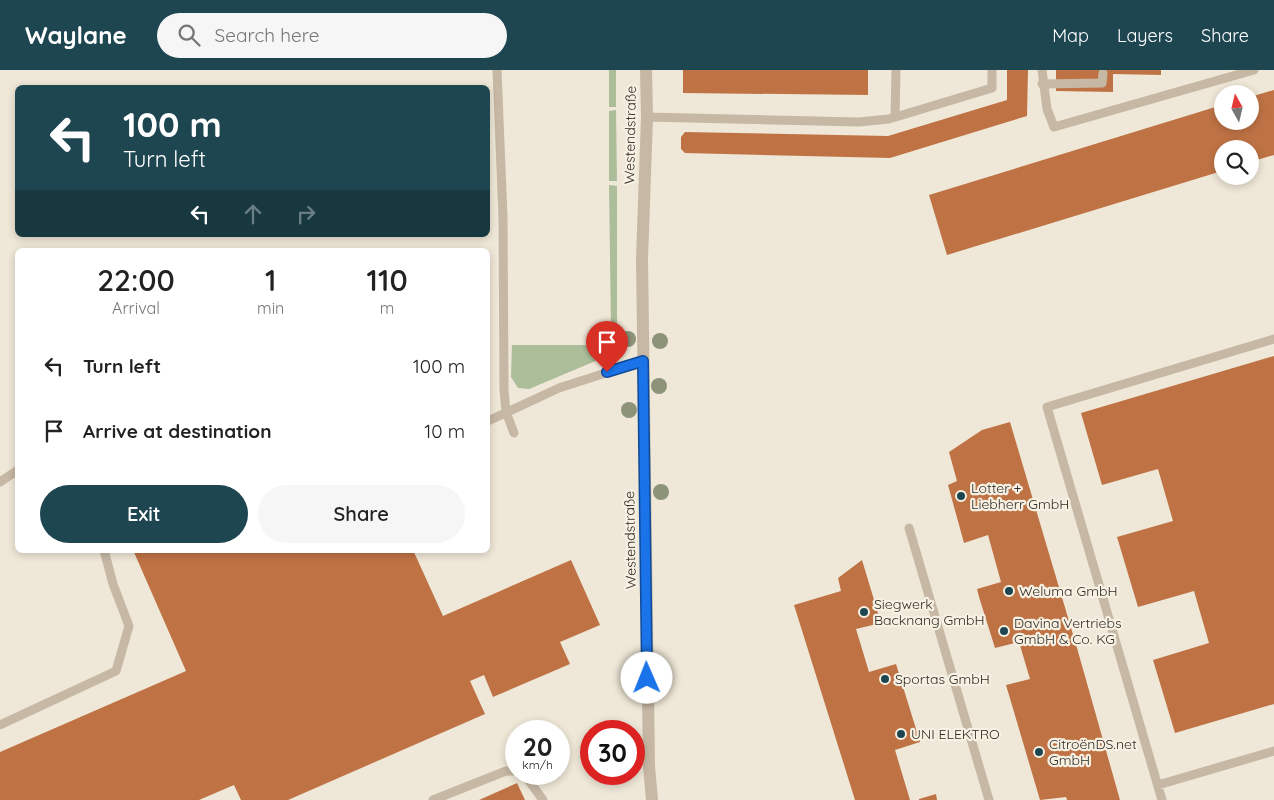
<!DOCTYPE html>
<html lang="en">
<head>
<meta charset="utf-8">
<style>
  body { margin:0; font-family:Quicksand,sans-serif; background:#f6f6f6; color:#222; height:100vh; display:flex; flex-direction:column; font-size:19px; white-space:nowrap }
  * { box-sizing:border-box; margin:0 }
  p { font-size:16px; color:#767676 }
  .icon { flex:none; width:28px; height:28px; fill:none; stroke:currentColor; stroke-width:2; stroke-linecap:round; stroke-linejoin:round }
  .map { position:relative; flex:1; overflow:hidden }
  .sheet { position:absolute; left:15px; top:178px; width:475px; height:305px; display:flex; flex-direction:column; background:#fff; border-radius:8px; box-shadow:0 2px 8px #0003 }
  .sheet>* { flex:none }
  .guide { position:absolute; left:15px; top:15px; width:475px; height:152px; border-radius:8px; box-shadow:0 2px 8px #0003; background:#1e4651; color:#fff; overflow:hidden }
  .needle { width:32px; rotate:352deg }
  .fabs { position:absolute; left:1214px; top:15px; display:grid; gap:10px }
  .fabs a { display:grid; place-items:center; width:45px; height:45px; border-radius:50%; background:#fff; box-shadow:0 2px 8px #0003; font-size:25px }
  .speed { position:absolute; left:505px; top:650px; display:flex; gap:10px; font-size:25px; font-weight:700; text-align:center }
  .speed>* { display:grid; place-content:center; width:65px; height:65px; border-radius:50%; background:#fff; box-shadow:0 2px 8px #0003; line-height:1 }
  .speed small { font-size:12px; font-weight:400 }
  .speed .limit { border:8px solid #d22; background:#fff; color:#111 }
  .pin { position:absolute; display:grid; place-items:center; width:42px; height:42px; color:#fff; margin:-51px -21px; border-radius:50% 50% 50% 0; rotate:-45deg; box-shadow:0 0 5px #0007 }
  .pin .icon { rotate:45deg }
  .me { position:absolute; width:55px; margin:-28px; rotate:359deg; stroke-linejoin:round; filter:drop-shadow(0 0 4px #0008) }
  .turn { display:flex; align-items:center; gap:18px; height:105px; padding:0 25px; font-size:22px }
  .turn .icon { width:65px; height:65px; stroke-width:2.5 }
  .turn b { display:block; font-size:35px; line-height:42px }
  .lanes { display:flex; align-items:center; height:48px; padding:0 25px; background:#0003; justify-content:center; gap:25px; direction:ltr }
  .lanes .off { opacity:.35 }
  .eta { display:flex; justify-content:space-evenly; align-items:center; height:85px; text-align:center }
  .eta b { font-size:30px; font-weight:600; line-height:35px }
  .primary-button { display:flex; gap:10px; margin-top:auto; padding:10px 25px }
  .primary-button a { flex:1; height:58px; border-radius:30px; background:#1e4651; color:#fff; font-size:20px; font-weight:600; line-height:58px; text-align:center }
  .primary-button a+a { background:#f6f6f6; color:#222 }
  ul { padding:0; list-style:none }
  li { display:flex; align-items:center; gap:15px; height:65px; padding:0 25px }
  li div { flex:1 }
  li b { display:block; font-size:19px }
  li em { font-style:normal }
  header { display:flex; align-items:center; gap:30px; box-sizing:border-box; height:70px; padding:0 25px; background:#1e4651; color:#fff }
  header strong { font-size:24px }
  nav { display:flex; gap:28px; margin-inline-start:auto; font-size:18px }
  .search { width:350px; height:45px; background:#f6f6f6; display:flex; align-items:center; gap:12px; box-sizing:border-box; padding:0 18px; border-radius:28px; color:#767676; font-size:19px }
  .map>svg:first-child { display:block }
</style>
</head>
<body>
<header>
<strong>Waylane</strong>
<div class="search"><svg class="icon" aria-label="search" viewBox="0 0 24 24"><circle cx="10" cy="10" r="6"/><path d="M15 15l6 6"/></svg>Search here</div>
<nav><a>Map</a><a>Layers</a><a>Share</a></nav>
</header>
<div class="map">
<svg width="1274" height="730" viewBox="0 0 1274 730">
  <rect width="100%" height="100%" fill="#efe7d7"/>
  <path fill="#acbd99" d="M609 0H616V37H609Z
    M616 40 617 111H609V41Z
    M609 115 617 116V282L529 319 518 318 511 307 512 275H595V258L611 257Z"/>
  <path fill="#bf7345" d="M683 0H868V25L683 23Z
    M1007 0H1028L1027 46 890 88 685 83 681 79V67L685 62 888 66 1007 30Z
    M1056 0H1161V5L1113 4V22L1056 21Z
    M1274 20V85L1250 92V79H1222V101L947 185 929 125 1222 35V51H1250V27Z
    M1274 286V634L1175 663 1153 590 1209 573 1194 521 1138 537 1117 467 1173 451 1158 399 1102 415 1081 343Z
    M1010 352 1077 578 1120 730H1067L1066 727 1040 730 1006 615 1030 609 1019 572 995 578 979 527 977 519 1001 512 988 465 964 473 948 415 957 411 949 382 982 360Z
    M133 480H413L443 546 571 490 600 555 560 572 570 594 493 627 484 605 470 611 485 644 288 730H241L234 715 199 730H0V682L186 601Z
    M862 490 881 553 856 559 869 602 896 594 920 672 895 680 910 730H855L794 535 841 521 838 508Z
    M517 713 525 730H479Z
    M936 724 937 730H919V729Z"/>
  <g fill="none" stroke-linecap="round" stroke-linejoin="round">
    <path stroke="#c6b8a4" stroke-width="9" d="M497 0 503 147 504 320 506 342 514 363
      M1042 0 1047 39 1054 57 1254 0
      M1042 14 1102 13 1103 3
      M647 47 859 52 889 49 992 18V0
      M895 47 896 0
      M488 351 559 318 643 291
      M0 412 18 400
      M909 458 989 730
      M0 655 116 601 129 556 113 514 104 480
      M524 704 543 730
      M1158 715 1274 681
      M433 730 506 701H516
      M1162 730 1047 337 1274 269"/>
    <path stroke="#c6b8a4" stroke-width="12" d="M646 0 647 47 642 189 649 696 652 730"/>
  </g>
  <g fill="#8d9378">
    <circle cx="628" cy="269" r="8"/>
    <circle cx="660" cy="271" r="8"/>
    <circle cx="659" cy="316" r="8"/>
    <circle cx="629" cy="340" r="8"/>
    <circle cx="661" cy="422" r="8"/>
  </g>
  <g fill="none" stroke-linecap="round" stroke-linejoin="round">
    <defs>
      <path id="route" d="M607 302 643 291 647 608"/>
    </defs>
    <use href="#route" stroke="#114b97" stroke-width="12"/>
    <use href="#route" stroke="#1a73e8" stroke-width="9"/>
  </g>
  <g fill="#1e4651" stroke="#f7f1e3" stroke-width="2">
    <circle cx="961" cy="426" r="5"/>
    <circle cx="1009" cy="521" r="5"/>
    <circle cx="864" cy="542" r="5"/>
    <circle cx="1004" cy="561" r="5"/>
    <circle cx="885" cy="609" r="5"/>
    <circle cx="901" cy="664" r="5"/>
    <circle cx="1039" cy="682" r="5"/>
  </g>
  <g text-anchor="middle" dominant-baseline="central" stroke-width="4.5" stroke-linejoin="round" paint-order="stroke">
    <g font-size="14" fill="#322b25" stroke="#f7f1e3">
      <text transform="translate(630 65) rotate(-89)">Westendstraße</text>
      <text transform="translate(630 470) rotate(-91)">Westendstraße</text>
    </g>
    <g font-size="14" fill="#322b25" stroke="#f7f1e3" text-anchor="start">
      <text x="971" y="418">Lotter +<tspan x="971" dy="16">Liebherr GmbH</tspan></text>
      <text x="1019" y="521">Weluma GmbH</text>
      <text x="874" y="534">Siegwerk<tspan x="874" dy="16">Backnang GmbH</tspan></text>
      <text x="1014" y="553">Davina Vertriebs<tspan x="1014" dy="16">GmbH &amp; Co. KG</tspan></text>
      <text x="895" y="609">Sportas GmbH</text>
      <text x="911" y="664">UNI ELEKTRO</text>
      <text x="1049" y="674">CitroënDS.net<tspan x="1049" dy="16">GmbH</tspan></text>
    </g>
  </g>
</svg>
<div class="fabs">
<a><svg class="needle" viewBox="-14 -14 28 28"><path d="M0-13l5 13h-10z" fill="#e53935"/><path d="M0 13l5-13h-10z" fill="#767676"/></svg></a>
<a><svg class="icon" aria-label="search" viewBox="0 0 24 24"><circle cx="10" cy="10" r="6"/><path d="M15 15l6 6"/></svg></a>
</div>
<div class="speed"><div>20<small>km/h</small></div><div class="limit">30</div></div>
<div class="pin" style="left:607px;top:302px;background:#d93025"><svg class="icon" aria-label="arrive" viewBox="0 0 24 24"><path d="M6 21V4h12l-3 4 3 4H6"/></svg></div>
<svg class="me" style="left:647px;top:608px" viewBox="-20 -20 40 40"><circle r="19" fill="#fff"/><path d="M0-13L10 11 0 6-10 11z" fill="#1a73e8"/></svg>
<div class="guide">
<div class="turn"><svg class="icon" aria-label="left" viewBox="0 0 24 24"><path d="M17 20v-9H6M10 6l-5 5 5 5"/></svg><div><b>100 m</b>Turn left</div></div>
<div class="lanes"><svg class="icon" aria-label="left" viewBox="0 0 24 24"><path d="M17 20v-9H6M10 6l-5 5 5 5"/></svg><svg class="icon off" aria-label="ahead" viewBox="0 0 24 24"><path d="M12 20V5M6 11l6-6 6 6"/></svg><svg class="icon off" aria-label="right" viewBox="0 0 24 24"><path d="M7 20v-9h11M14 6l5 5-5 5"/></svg></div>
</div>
<section class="sheet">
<div class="eta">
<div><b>22:00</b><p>Arrival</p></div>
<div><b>1</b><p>min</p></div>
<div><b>110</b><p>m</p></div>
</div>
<ul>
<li><svg class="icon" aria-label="left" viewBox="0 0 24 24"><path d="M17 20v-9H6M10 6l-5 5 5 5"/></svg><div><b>Turn left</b></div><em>100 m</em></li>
<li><svg class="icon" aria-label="arrive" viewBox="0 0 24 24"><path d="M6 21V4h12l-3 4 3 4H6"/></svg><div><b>Arrive at destination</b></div><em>10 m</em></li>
</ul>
<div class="primary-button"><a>Exit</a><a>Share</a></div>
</section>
</div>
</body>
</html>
